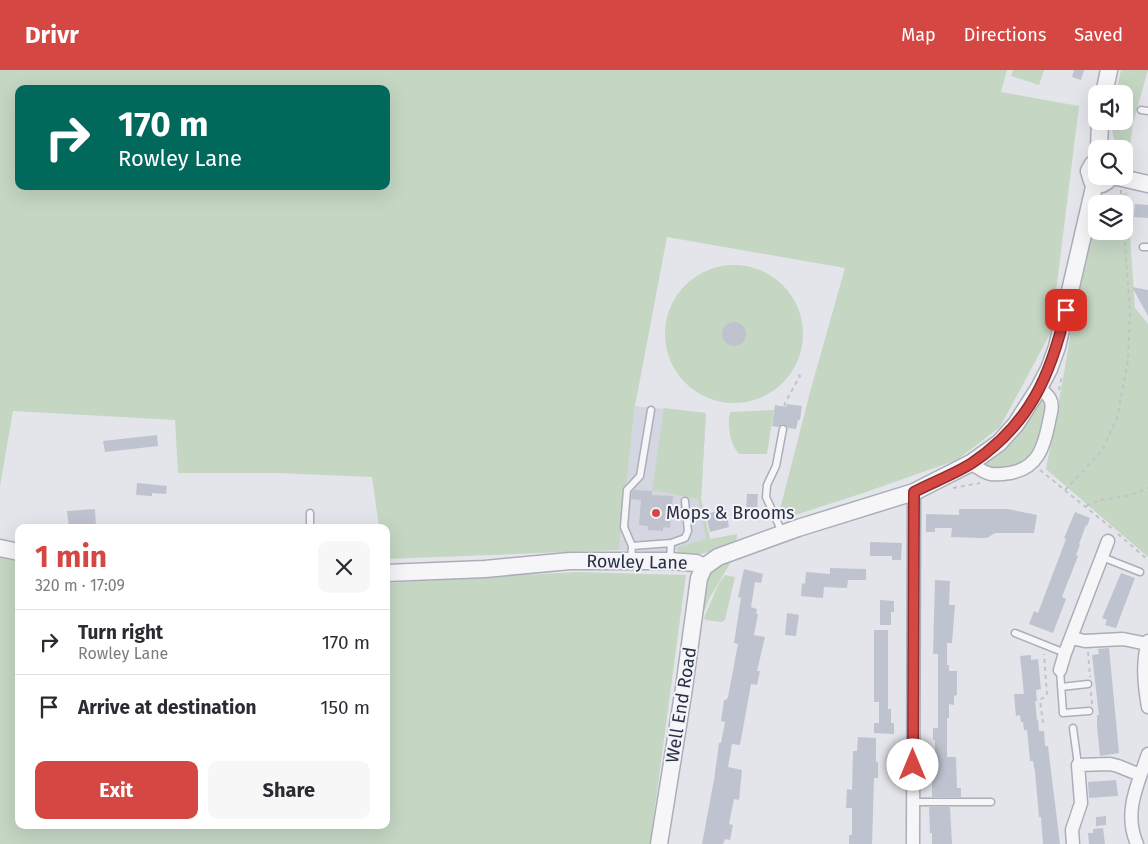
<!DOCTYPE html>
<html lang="en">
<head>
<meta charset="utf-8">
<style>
  body { margin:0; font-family:"Fira Sans",sans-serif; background:#f7f7f7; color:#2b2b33; height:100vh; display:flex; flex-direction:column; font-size:19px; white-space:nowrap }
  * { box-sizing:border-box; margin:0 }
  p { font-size:16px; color:#7c7c81 }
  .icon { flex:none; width:28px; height:28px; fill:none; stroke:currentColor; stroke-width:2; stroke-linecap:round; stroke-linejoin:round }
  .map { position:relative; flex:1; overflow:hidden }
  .details { position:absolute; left:15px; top:454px; width:375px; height:305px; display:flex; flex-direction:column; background:#fff; border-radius:10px; box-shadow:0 5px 20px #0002 }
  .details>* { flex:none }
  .banner { position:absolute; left:15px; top:15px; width:375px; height:105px; border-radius:10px; box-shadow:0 5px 20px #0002; background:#00695c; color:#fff; overflow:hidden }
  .fabs { position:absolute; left:1088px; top:15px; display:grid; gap:10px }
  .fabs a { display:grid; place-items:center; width:45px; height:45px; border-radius:10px; background:#fff; box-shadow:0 5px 20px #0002; font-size:25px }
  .pin { position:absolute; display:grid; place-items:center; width:42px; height:42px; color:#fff; margin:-21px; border-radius:10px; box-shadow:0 2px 8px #0006 }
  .me { position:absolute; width:55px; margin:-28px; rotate:0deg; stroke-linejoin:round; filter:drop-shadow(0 0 4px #0008) }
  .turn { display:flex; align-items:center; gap:18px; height:105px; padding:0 20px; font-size:22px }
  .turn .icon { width:65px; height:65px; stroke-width:2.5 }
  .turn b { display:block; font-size:35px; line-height:42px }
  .round { display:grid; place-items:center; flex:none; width:52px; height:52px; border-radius:10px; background:#f7f7f7 }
  .summary { display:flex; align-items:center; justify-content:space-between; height:85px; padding:0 20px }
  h1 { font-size:30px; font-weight:700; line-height:38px; color:#d54743 }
  .cta { display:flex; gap:10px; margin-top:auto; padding:10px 20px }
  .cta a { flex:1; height:58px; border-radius:10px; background:#d54743; color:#fff; font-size:20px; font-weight:700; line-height:58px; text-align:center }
  .cta a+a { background:#f7f7f7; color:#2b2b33 }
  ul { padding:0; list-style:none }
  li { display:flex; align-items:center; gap:15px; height:65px; padding:0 20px; border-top:1px solid #e1e1e2 }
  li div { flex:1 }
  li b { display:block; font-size:19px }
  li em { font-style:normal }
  header { display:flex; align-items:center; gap:30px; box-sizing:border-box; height:70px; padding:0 25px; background:#d54743; color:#fff }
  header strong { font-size:24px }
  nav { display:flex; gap:28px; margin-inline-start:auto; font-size:18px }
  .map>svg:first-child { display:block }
</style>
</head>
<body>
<header>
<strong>Drivr</strong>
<nav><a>Map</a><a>Directions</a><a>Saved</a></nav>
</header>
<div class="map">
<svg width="1148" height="774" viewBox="0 0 1148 774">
  <rect width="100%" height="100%" fill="#e3e5eb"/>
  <path fill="#d4d7e1" d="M635 336 706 343 701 429 710 468 678 477 676 481 664 483 619 480Z"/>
  <path fill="#c5d6c3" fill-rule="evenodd" d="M0 0H1007L1001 22 1079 36 1051 262 1000 357 957 390 866 422 777 451 810 322 845 198 667 167 635 336 619 480 386 489V458L379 457 372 407 277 403H178L175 350 13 341 0 416ZM19 19H386V116H19Z
    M1013 0H1044L1039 15 1011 6Z
    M1121 0H1148L1133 53 1128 92 1124 87V79H1118L1113 65 1111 51H1124V24H1116Z
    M1127 122 1135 238 1148 254V487L1046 399C1054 357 1062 316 1069 274 1075 235 1079 194 1096 158V161H1124V134H1110L1113 129Z
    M665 264a69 69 0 1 1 138 0a69 69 0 1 1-138 0Z
    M1041 330 1046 334V338C1042 356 1041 387 1021 394 1012 397 1002 398 993 400L985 396 986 390Z
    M664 338 706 343 701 429 710 469 737 464 736 475 697 485 676 484 678 477 706 469 698 429 652 420Z
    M774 340 767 384H739C730 374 727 355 730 342Z
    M0 488 19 491V755H386V513L576 502 686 505 650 774H0Z
    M729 489 731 492 709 529 702 547 706 505Z
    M725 505 735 507 725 550 722 552 705 550 704 548 718 515Z"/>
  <path fill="#bfc3cf" d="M1074 0H1084L1081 10 1072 7Z
    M1135 134 1148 135V148L1134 147Z
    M1132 217 1148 220V246Z
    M722 264a12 12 0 1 1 24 0a12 12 0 1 1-24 0Z
    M787 334 802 336 800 350H798L796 359 788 358 783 354 778 357 772 356 775 335 786 337Z
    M157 365 158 376 105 382 103 371Z
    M137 413 167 416 166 424 152 423V426L136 425Z
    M634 420 652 421V425L673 426 670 458 663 457V461L648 460V456L639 455 641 430 631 429 632 422Z
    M747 424H758L757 442 746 441Z
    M95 439 96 457 69 458 67 441Z
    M726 439 729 457 710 462 706 444Z
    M959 439H1008L1037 445 1034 463H995L987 468H980L951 467 952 458H935V462H926V444L959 445Z
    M1075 442 1090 448 1087 456 1086 455 1079 474 1080 475 1076 485 1078 486 1062 527 1066 529 1053 563 1029 554 1034 541 1038 543 1066 469 1064 468Z
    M870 472 902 473 901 490H892V486H870Z
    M830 498 866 499V510H848L847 518 824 517 823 528 801 526 802 513 805 514 806 502 830 504Z
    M744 499 763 504 761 513 755 512 751 537 757 539 756 544H758L754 565 765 567 757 601H760L757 615 751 614 740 675 732 674 728 697 742 700 739 730 734 729 729 754 733 755 730 770 725 769 723 774H702L714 710 719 673H721L725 652 721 651 724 630H726L728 627 738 574 734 573 741 528 738 527Z
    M1121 503 1135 508 1116 558 1105 555 1107 550 1102 548Z
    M935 510 950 511 949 535H955L952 573H947V595H949V601H957V625L954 626V635L949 634V648H947V687H956L957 718H961V727H932V712H929V700H933V687H935V670H933V658H938V584H933Z
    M880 530 894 531V542H891V555H880Z
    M787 543 799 545 796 566 785 565Z
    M874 560H888V639H891V653H894V664L874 663V653H879V632H874Z
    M1109 578 1119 683 1100 686 1097 657V645H1099L1092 585 1099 584 1098 579Z
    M1031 585V590L1038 589 1041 619 1036 620 1037 631H1035L1037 650H1038L1039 661H1044L1045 676H1048L1060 774H1043L1041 747H1039L1035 702 1033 691H1030L1027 660H1024L1023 652H1021L1020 645 1016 646 1014 624H1024L1020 586Z
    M858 667 876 668V692H878V708H874L872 774H849V765H852V739L851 738H846L847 719 852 720 853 681H857Z
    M1116 710 1118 726 1089 728 1088 712Z
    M929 737H950L952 774H932V763H930Z
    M1106 746V755L1096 756V747Z
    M1103 758 1105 774H1089L1088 763H1093V759Z"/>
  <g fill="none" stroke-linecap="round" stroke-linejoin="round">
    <defs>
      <path id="service" d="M1141 40 1148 41
        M1143 177H1148
        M310 443V458
        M782 462 766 427 767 415 776 396 783 359
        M671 473 685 468 688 461 685 431
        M632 476 624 457 627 420 640 406 651 340
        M1102 487 1140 502
        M631 490 632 476 671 473 670 490
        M1015 563 1065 583
        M1060 600 1063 643 1089 641
        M1061 617 1088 614
        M1073 658 1078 695
        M913 732H991"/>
      <path id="minor" d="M971 393C987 405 991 406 1010 403 1038 398 1044 377 1049 352 1050 345 1054 336 1050 329 1048 325 1043 321 1039 318
        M1071 568 1085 571 1123 569 1147 574
        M1148 571C1142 593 1144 614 1148 637
        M1060 600 1065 583 1108 471
        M913 774 914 422
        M1073 774 1072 760 1081 733 1078 695 1110 694 1118 696 1140 705
        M1137 774C1123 742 1138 714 1148 684"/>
      <path id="tertiary" d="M1104 24 1109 0
        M1099 79 1100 51
        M1096 93 1093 94 1089 101 1092 111 1102 114 1107 111 1110 106
        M1113 106 1148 114
        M0 478 19 482
        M386 503 485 499 570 491H670L696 493 704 497
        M659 774 684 618 699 508 704 497 718 487 798 458 914 422 971 393 999 373 1016 354 1039 318 1049 299 1057 277 1095 113"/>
    </defs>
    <use href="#service" stroke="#abaeb9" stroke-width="9"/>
    <use href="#minor" stroke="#abaeb9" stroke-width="15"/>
    <use href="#tertiary" stroke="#abaeb9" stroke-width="19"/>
    <path stroke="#c1c2ca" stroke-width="2" stroke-dasharray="4 4" stroke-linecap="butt" d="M1121 120V134
      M1059 320 1062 305
      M782 352 785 333 800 306 796 303
      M1040 400 1114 460
      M953 418 980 413
      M1065 420 1102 381 1117 348 1128 290 1130 241 1124 161
      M1086 436 1100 430 1128 426 1148 418
      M1118 464 1148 490
      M1088 582 1090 607
      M1091 622 1092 634
      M1043 653 1040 630 1047 625 1044 584"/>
    <use href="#service" stroke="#f6f6f9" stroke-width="6"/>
    <use href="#minor" stroke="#f6f6f9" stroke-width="12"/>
    <use href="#tertiary" stroke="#f6f6f9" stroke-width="16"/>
  </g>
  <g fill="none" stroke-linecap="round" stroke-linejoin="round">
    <defs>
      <path id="route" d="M913 695 914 422C933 412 955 404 972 393 1030 354 1051 305 1066 240"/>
    </defs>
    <use href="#route" stroke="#8a2e2c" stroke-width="12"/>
    <use href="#route" stroke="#d54743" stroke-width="9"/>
  </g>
  <circle fill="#d54743" stroke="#f3f4f8" stroke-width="2" cx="656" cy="443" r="5"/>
  <g text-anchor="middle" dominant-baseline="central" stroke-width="4" stroke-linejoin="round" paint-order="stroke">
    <g font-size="18" fill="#292f45" stroke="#f3f4f8" text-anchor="start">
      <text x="666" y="443">Mops &amp; Brooms</text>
    </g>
    <g font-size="18" fill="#292f45" stroke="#f3f4f8">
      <text transform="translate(637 492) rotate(1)">Rowley Lane</text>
      <text transform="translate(681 635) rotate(-81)">Well End Road</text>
    </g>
  </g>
</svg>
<div class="fabs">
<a><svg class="icon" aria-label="sound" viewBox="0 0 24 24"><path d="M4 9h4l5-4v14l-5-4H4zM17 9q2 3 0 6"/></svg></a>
<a><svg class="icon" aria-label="search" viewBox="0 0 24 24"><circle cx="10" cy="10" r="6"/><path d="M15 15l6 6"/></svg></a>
<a><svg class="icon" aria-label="layers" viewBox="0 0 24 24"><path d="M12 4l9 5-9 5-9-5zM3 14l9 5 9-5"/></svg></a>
</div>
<div class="pin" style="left:1066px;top:240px;background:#d93025"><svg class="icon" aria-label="arrive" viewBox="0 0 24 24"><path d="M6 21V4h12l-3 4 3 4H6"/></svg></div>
<svg class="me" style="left:913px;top:695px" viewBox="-20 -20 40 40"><circle r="19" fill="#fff"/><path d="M0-13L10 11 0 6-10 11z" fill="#d54743"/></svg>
<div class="banner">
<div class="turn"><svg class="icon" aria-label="right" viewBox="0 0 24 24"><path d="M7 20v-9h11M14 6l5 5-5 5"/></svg><div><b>170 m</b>Rowley Lane</div></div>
</div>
<section class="details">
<div class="summary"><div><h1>1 min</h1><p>320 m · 17:09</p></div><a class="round"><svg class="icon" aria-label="close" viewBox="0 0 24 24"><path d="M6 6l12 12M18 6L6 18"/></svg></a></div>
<ul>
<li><svg class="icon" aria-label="right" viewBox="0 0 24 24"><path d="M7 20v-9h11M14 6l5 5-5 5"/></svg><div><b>Turn right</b><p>Rowley Lane</p></div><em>170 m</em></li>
<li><svg class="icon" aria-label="arrive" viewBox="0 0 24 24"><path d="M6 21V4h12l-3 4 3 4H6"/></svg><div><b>Arrive at destination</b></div><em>150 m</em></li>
</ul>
<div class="cta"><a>Exit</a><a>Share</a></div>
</section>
</div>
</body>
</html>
